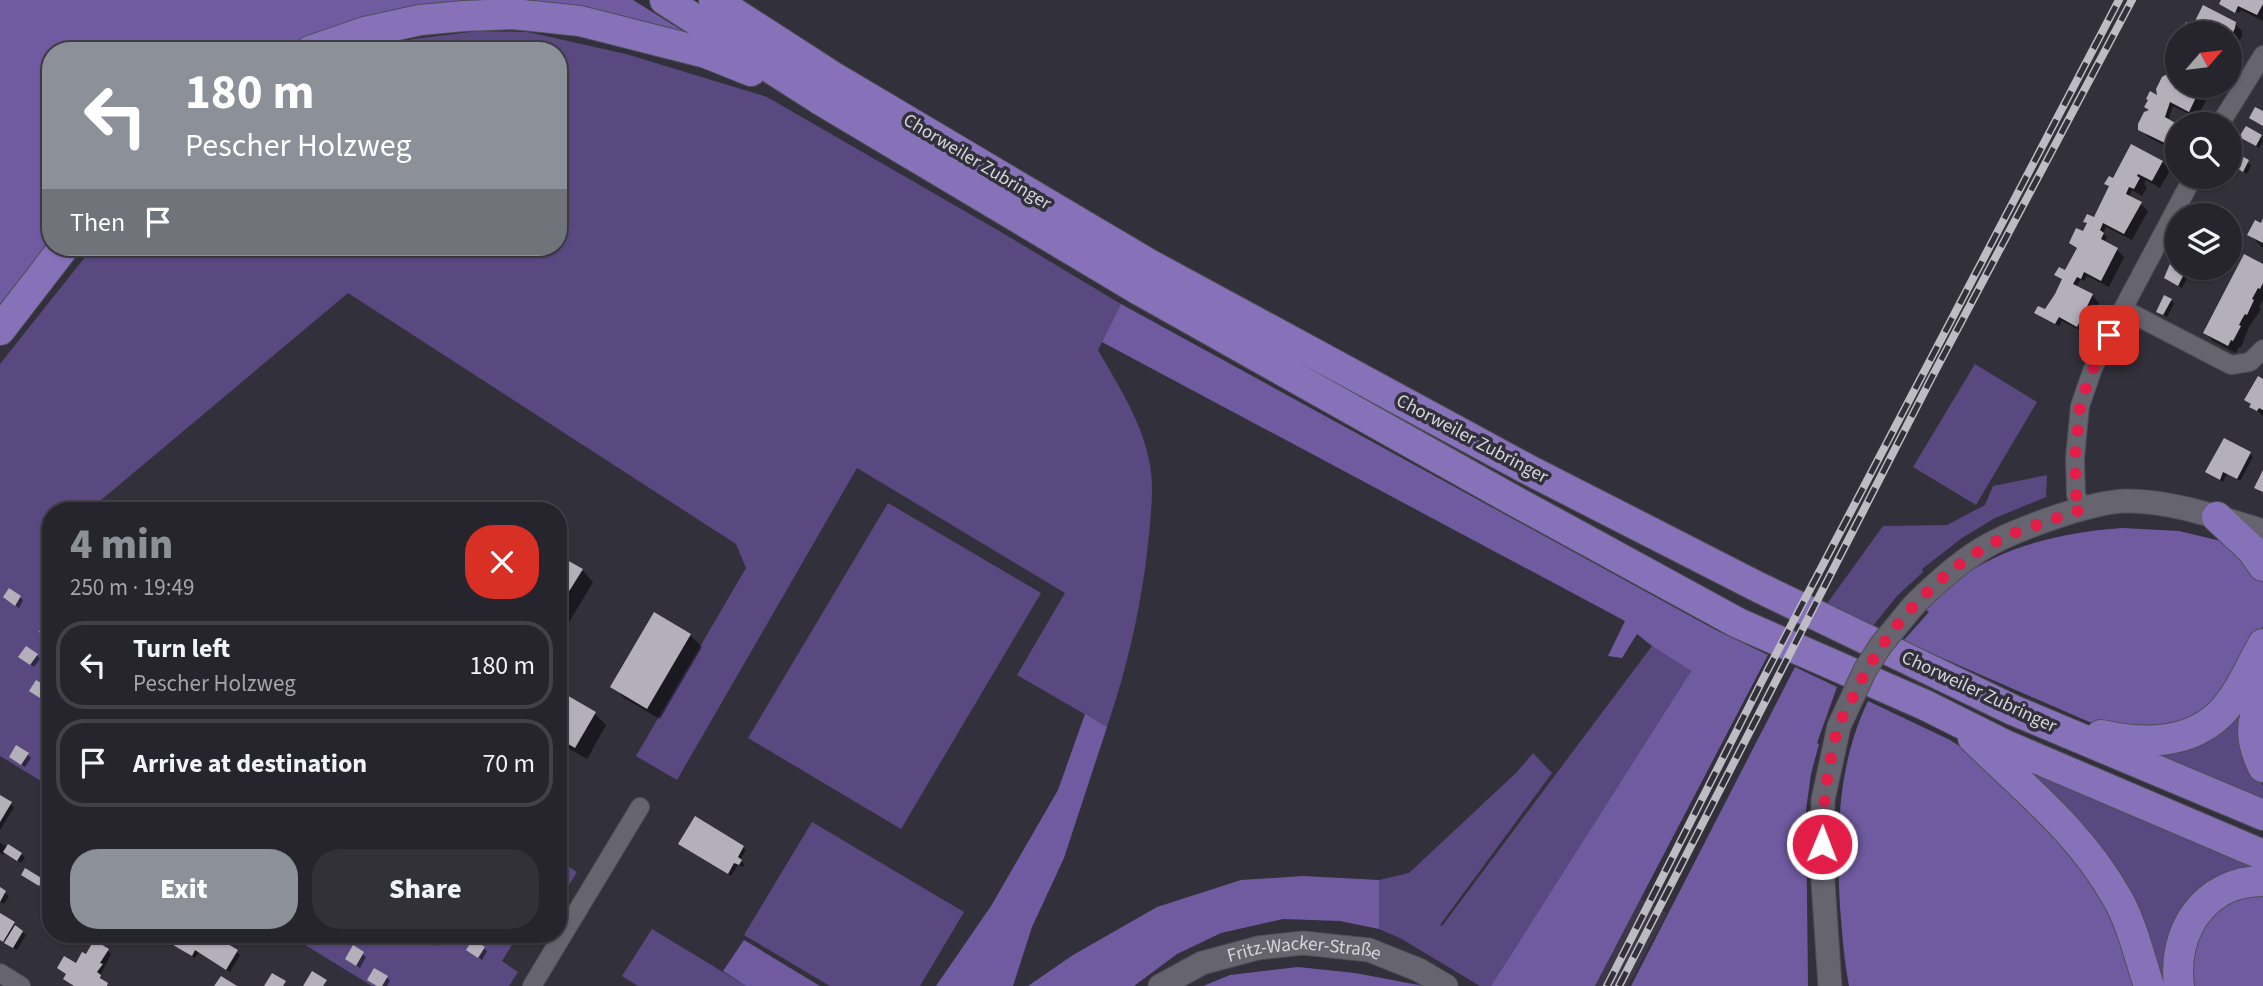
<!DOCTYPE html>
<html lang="en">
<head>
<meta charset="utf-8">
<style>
  body { margin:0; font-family:"Source Sans 3",sans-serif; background:#323038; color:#f1f3f6; height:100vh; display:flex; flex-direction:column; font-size:26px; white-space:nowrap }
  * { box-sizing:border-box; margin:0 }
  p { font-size:23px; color:#a4a4a9 }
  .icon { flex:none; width:38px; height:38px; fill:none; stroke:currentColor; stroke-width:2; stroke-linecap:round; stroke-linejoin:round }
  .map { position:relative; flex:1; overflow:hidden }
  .sheet { position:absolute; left:42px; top:502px; width:525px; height:441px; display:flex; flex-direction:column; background:#26242c; border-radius:28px; box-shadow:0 2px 5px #0004,0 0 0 2px #424148 }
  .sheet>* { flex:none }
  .banner { position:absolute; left:42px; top:42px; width:525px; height:214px; border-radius:28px; box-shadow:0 2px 5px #0004,0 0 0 2px #424148; background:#8c9099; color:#fff; overflow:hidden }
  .needle { width:46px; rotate:62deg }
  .buttons { position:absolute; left:2165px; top:21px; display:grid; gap:14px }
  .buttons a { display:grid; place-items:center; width:77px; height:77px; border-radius:50%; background:#26242c; box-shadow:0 2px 5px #0004,0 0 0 2px #424148; font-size:35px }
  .pin { position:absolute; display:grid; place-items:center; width:60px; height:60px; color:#fff; margin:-30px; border-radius:14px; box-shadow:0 4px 10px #0006 }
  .me { position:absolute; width:77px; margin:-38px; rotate:1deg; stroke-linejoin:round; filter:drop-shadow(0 0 5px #0008) }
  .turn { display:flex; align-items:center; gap:24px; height:147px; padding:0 28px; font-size:32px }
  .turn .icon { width:91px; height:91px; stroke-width:2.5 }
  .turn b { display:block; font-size:49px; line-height:60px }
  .then { display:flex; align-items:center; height:66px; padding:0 28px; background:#0003; gap:14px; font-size:26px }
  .round { display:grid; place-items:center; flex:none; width:74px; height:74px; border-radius:28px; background:#323038 }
  .summary { display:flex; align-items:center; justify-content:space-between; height:119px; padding:0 28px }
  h1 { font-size:42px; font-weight:800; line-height:52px; color:#8c9099 }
  .button { display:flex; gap:14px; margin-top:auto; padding:14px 28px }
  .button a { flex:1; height:80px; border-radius:28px; background:#8c9099; color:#fff; font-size:28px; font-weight:800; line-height:80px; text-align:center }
  .button a+a { background:#323038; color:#f1f3f6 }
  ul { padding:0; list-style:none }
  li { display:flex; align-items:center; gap:21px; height:88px; margin:0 14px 10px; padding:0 14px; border:4px solid #424148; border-radius:28px }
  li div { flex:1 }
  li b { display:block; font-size:26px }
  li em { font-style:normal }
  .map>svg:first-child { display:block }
</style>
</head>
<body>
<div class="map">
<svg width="2263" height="986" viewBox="0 0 2263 986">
  <rect width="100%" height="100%" fill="#32303a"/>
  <path fill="#3c3848" d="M1641 899 1667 913 1628 986H1595Z"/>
  <path fill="#5a4981" d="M479 31 528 32 626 54 767 97 1001 232 1121 304 1098 350C1119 387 1143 423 1150 465 1154 488 1151 512 1149 535 1142 603 1129 662 1107 727L1017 675 1065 593 857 468 677 780 636 756 746 568 736 544 348 293 88 511H51V787L0 756V364L93 247H558V51H365L413 39Z
    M1975 364 2037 402 1976 505 1913 467Z
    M2047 475 2046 497 1995 518 1962 538 1922 569 1923 572 1897 596 1873 626 1826 605 1883 526 1947 525 1985 505 1993 486Z
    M888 503 1041 593 901 829 748 738Z
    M1652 646 1691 671 1491 986H1480L1400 938 1379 929V880L1409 873 1517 772 1533 753 1552 773 1440 925 1442 926Z
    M2233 708 2246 711 2256 772 2263 786V807L2121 747Z
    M1989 746 2263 861 2172 986H2159Z
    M812 822 964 912 920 986H830L744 935Z
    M558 860 577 872 558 903Z
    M652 929 746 986H638L622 976Z
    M289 935H518L502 961 518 972 509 986H372Z"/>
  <path fill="#705ba1" d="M0 0H633L696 39 603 16 298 45 285 51H51V247L0 316Z
    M1121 304 1714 629 1768 655 1595 986H1491L1691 671 1652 646 1637 634 1622 658 1608 656 1625 621 1102 342Z
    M2122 528 2179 531 2229 543 2263 578V626L2260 633 2199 722 2110 731 1903 641 1929 612 1923 608C1934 599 1945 589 1957 580 2004 545 2066 532 2122 528Z
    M1795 667 1837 687 1817 743 1819 744 1811 774 1806 810 1808 986H1631Z
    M1868 701 1950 740 2000 772 2103 891 2135 986H1849C1844 959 1842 933 1840 906 1836 835 1837 766 1868 701Z
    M1085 714 1107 727 1064 858 1032 927 1013 986H936L991 906 1058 790Z
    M1303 876 1379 880V929L1340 921 1283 919 1221 933 1177 954 1134 986H1028L1073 955 1157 907 1241 880Z
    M2263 887V986H2186L2200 918Z
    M744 940 820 986H746L723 971Z
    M1298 967 1355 973 1424 986H1203L1230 975Z"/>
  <path fill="#0007" d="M2223 0H2263V21L2241 10 2239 13 2222 4Z
    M2234 23 2242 31V36L2234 49 2230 47V33H2190L2185 29Z
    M2177 81V86H2186L2198 92 2206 100 2197 118 2173 106 2168 121 2177 126V152L2148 137 2140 129 2158 98Z
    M2261 136 2263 141 2259 148 2242 137Z
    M2234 154 2251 165 2247 174 2230 163Z
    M2162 162 2170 170 2160 188 2146 180 2144 184 2147 187 2142 196 2132 190 2129 197 2141 204 2148 211 2132 240 2106 227 2103 233 2107 237 2104 243 2117 250 2124 257 2109 287 2087 276 2084 281 2081 279 2076 287 2092 295 2099 303 2085 333 2062 321 2059 326 2040 316 2036 313 2046 312 2078 250 2071 243 2092 237 2085 221 2095 220 2114 181Z
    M2263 222V248L2250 235Z
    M2263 266V300L2259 307 2261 309 2249 327 2241 347H2239L2236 353 2213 341 2205 333Z
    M2177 268H2192L2182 288 2166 278Z
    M2171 300 2174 304 2167 317 2158 311Z
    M2263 381V416L2246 400Z
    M2250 454 2253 457 2240 481 2227 474 2223 482 2211 475Z
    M558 557 582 570 593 582 558 641Z
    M20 597 23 600 19 608 8 600Z
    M690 635 702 647 660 719 624 698 613 686Z
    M37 655 40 659 34 667 24 660Z
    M46 688 50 692 44 700 34 694Z
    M558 692 595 714 606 725 587 759 558 742Z
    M27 754 31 758 25 767 14 760Z
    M0 797 14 807 0 830Z
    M0 843 21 854 25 858 21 863 5 852 3 855 0 853Z
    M684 847H743L746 850 740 860 744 864 743 867 738 865 731 876Z
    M0 889 9 896 4 904 0 902Z
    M0 915 14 923 17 927 16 928 26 935 17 950 0 940Z
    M131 934H150L144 943Z
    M423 934H440L441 936 435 946 425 939Z
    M486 934H502L497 942Z
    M171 943 212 946 237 952 240 955 230 972 199 952 195 958Z
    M353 948 366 957 360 968 350 962Z
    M484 948 487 951 482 960 472 953Z
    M108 951 111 954 100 976 103 980 102 981 109 986H75L76 965 86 956Z
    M387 977 390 981 387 986H378Z"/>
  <path fill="#b3b0bc" d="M2221 0H2263V4L2257 15 2238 6 2235 13 2219 4Z
    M2203 5 2236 22 2235 28 2230 39V33H2190L2183 30 2186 22 2193 25Z
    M2177 55V70L2166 64 2170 57 2175 60Z
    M2167 74 2177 79V86H2189L2199 91 2189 112 2170 102 2165 117 2177 124V134L2171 146 2138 130V124L2144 112 2149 110 2144 107 2148 100 2146 99 2150 91 2157 95 2156 89 2162 77Z
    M2255 107 2263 111V126L2249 118Z
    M2246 126 2262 135 2256 146 2239 137Z
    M2131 144 2163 161 2152 181 2138 174 2137 176 2140 178 2134 189 2129 187 2126 194 2142 202 2124 234 2103 223 2100 230 2104 233 2101 239 2118 248 2101 281 2084 272 2081 279 2077 277 2073 284 2093 294 2077 327 2059 317 2055 324 2034 313 2038 306 2045 309 2055 294 2062 279 2054 275 2059 267 2065 270 2077 248 2069 243 2076 228 2083 231 2087 223 2083 222 2087 214 2094 217 2109 186 2104 184 2109 176 2113 178Z
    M2233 151 2249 160 2243 172 2230 164V158Z
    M2263 218V243L2247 235 2255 220 2261 223Z
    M2177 247V268H2187L2178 286 2164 278Z
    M2244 254 2263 264V283L2260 289 2258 288 2252 299 2254 300 2247 315 2245 314 2242 319 2239 325 2241 326 2233 341 2231 340 2228 346 2203 333Z
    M2164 295 2172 299 2163 315 2156 312Z
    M2258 376 2263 379V410L2259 408 2257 411 2249 407 2251 404 2244 400Z
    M2224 438 2251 452 2237 479 2223 472 2220 480 2205 472Z
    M2263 470V492L2254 488Z
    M558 555 583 569 558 609Z
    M9 588 21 596 15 606 3 597Z
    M654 612 691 634 647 709 610 687Z
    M47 620 51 622V639L39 632Z
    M26 646 38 654 30 665 18 657Z
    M36 680 48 687 40 698 29 691Z
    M558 690 596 712 575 748 558 738Z
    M16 745 29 753 21 765 9 757Z
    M0 795 12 802 0 822Z
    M695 816 744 846 738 857 742 860 739 865 734 863 728 874 678 844Z
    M8 844 22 853 17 861 3 852Z
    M25 868 43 879 39 886 21 875Z
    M0 887 6 891 0 902Z
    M51 911V924L49 927 43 923Z
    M0 913 15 922 3 942 0 940Z
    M15 925 23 931 13 948 4 943Z
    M169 934H196L211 944 216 937 238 950 226 970 195 950 192 956 178 948 166 940Z
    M421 934H437L431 944 420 936Z
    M473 939 485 947 478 958 466 950Z
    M94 940 109 949 100 963 103 964 97 972 101 975 100 978 108 983 107 986H74L63 979 66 974 57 968 64 956 76 963 82 952 86 954Z
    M353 945 364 952 356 966 345 959Z
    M374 968 388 976 382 986H377L367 980Z
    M312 971 327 980 323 986H303Z
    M272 973 286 981 283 986H264Z
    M221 976 237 986H214Z"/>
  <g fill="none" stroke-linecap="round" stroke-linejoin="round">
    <defs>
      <path id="minor" d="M2220 124 2263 55
        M2123 309 2231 365 2250 362 2263 349
        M2083 509 2076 495 2075 458 2080 406 2092 371 2109 335 2193 177
        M0 973 21 986
        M532 986 640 807"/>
      <g id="tertiary">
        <path d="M1914 605C1934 585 1956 565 1980 550 2010 531 2092 501 2127 501 2173 501 2220 518 2263 531"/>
        <path id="s1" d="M1160 986 1202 963 1258 948 1303 943 1369 950 1419 970 1446 986"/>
        <path d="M1830 986 1822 867 1823 800 1839 726"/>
      </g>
      <path id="trunk" d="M665 0 819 99 1141 291 1513 500 1738 623 1925 705 2005 745 2263 855
        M714 0 835 78 1147 263 1527 469 1758 587 2013 710 2263 815
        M310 51 365 32 420 20 464 16 513 14 580 21 706 53 751 71
        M0 330 64 247
        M2217 517 2252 550 2263 566
        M2263 689C2253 721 2247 734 2263 767
        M2101 735C2141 744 2188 745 2220 714 2239 695 2250 667 2263 644
        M1973 738C2025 789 2079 831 2116 896 2132 923 2139 956 2149 986
        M2179 986C2172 932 2204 881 2263 881"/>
    </defs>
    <use href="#minor" stroke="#4f4d55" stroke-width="20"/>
    <use href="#tertiary" stroke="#4f4d55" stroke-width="25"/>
    <use href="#trunk" stroke="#4f4d55" stroke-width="32"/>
    <use href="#minor" stroke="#66646f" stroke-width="18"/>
    <use href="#tertiary" stroke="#66646f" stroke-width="23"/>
    <use href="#trunk" stroke="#8772ba" stroke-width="30"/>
    <defs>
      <path id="rail" d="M1607 986 1763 679 2119 0
        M1619 986 1932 377 2132 0"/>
    </defs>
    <use href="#rail" stroke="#bdbcc3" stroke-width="8"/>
    <use href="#rail" stroke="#32303a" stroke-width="5" stroke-dasharray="16" stroke-linecap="butt"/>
    <defs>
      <path id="tertiary-bridge" d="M1839 726 1865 670 1881 645 1914 605"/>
    </defs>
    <use href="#tertiary-bridge" stroke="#4f4d55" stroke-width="25" stroke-linecap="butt"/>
    <use href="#tertiary-bridge" stroke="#66646f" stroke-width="23"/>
  </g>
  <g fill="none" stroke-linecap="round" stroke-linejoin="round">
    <path stroke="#e11d48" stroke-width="12" stroke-dasharray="0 21.6" d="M1822 844C1823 805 1827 766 1838 728 1841 718 1847 708 1852 699 1880 638 1923 587 1979 551 2006 533 2052 520 2083 509L2076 495 2075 458 2080 405 2092 371 2109 335"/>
  </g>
  <g text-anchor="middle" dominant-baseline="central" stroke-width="7" stroke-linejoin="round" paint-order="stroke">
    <g font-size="19" fill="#d6d5db" stroke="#32303a">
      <text transform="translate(977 162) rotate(31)">Chorweiler Zubringer</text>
      <text transform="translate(1472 439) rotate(28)">Chorweiler Zubringer</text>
      <text transform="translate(1979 692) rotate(25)">Chorweiler Zubringer</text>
      <text stroke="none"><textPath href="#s1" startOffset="152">Fritz-Wacker-Straße</textPath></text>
    </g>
  </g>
</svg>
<div class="buttons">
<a><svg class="needle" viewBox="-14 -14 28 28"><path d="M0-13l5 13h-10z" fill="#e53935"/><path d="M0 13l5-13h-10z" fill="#a4a4a9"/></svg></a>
<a><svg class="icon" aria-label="search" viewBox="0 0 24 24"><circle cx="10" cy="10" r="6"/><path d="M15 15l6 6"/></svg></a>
<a><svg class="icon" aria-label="layers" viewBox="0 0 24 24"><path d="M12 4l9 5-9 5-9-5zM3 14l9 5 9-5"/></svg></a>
</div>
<div class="pin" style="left:2109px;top:335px;background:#d93025"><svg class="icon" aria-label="arrive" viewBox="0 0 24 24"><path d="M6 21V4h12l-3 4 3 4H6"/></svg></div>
<svg class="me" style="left:1822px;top:844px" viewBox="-20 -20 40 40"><circle r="17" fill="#e11d48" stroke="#fff" stroke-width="3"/><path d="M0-11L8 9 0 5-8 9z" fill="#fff"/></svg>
<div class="banner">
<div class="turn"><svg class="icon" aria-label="left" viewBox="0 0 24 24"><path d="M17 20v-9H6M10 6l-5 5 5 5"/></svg><div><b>180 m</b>Pescher Holzweg</div></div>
<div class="then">Then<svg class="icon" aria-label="arrive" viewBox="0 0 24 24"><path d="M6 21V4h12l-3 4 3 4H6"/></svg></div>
</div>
<section class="sheet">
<div class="summary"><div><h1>4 min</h1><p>250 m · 19:49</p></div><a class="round" style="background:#d93025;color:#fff"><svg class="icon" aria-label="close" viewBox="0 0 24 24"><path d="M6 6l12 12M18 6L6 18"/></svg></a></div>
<ul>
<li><svg class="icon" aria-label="left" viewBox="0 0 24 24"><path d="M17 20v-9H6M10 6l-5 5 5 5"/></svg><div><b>Turn left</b><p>Pescher Holzweg</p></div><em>180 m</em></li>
<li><svg class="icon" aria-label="arrive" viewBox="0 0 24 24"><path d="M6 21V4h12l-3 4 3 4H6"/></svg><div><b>Arrive at destination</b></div><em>70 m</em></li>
</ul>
<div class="button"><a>Exit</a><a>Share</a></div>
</section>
</div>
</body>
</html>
